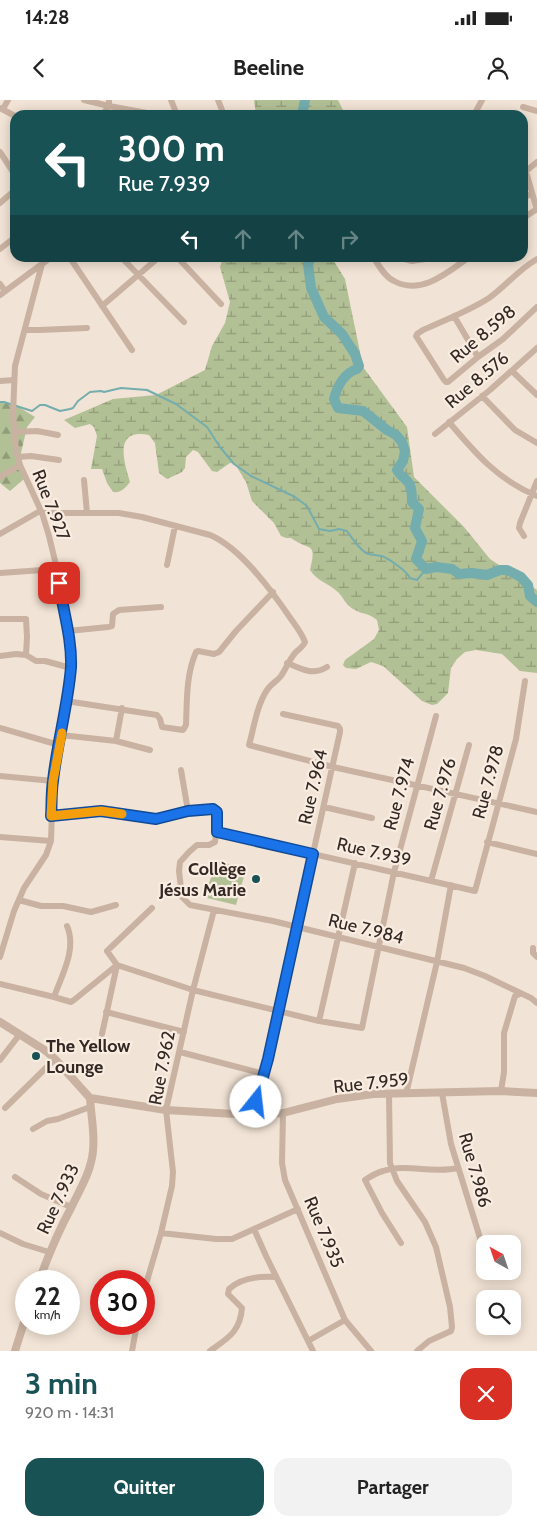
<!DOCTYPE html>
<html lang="fr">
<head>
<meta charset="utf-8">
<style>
  body { margin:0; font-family:Cabin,sans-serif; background:#f2f2f2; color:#222; height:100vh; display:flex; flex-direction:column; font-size:19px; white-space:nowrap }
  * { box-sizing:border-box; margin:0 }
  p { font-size:16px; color:#767676 }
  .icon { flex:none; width:28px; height:28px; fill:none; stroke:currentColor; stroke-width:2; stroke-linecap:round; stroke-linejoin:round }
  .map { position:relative; height:1251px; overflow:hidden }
  .side { display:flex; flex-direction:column; background:#fff; flex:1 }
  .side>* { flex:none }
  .top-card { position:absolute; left:10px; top:10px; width:518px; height:152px; border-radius:15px; box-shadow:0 2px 12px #0003; background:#195255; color:#fff; overflow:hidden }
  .needle { width:32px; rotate:320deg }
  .buttons { position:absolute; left:476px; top:1135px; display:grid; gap:10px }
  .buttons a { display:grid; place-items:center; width:45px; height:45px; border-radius:10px; background:#fff; box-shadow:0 2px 12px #0003; font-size:25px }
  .speed { position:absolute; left:15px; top:1170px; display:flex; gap:10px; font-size:25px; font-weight:700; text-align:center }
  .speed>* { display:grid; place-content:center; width:65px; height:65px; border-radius:50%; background:#fff; box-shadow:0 2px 12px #0003; line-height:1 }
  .speed small { font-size:12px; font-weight:400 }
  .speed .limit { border:8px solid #d22; background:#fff; color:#111 }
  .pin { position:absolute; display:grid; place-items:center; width:42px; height:42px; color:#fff; margin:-21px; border-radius:10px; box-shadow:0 2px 8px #0006 }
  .me { position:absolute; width:55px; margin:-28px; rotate:16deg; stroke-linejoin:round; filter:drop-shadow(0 0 4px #0008) }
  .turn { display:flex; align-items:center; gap:18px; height:105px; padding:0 25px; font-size:22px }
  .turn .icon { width:65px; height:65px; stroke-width:2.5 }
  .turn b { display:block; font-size:35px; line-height:42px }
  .lanes { display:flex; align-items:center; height:48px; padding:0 25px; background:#0003; justify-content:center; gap:25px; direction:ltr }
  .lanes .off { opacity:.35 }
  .round { display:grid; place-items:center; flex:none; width:52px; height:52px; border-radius:15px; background:#f2f2f2 }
  .overview { display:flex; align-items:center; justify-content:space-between; height:85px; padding:0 25px }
  h1 { font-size:30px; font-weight:700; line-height:38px; color:#195255 }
  .button { display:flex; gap:10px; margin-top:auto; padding:10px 25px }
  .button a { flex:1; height:58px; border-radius:15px; background:#195255; color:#fff; font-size:20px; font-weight:700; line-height:58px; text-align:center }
  .button a+a { background:#f2f2f2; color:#222 }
  .status { display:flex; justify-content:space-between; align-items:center; height:35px; padding:0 25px; background:#fff; direction:ltr }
  .status svg { height:14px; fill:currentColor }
  header { display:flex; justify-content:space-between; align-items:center; height:65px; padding:0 25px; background:#fff; font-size:22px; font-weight:700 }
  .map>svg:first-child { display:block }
</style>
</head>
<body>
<div class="status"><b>14:28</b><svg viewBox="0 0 49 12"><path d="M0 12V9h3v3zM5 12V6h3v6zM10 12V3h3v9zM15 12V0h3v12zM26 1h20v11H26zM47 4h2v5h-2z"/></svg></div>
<header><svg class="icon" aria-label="back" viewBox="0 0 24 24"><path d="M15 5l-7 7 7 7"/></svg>Beeline<svg class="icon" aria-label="person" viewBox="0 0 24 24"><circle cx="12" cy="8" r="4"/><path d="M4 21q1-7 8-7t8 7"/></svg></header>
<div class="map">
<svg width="537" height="1251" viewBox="0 0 537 1251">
  <defs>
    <pattern id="forest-firs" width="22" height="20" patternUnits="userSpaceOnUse" patternTransform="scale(1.25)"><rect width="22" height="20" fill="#b2c095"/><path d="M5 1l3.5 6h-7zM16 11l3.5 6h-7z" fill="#919c79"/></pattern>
    <pattern id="wetland-marsh" width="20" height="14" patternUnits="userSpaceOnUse" patternTransform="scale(1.25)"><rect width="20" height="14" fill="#b2c095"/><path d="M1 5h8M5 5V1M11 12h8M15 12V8" fill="none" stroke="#919c79"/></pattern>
  </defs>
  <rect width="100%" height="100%" fill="#f1e3d5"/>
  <path fill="url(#forest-firs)" d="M0 302 17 306 35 317 27 327 21 353 24 379 10 391 0 383Z"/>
  <path fill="url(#wetland-marsh)" d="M254 0H338L343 10 325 15H256Z
    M223 158H332L345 179 363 267 407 327 414 377 464 427 490 459 537 490V573L520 571 502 554 476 550 465 552 457 559 451 568 448 593 437 604 432 605 422 601 383 566 371 562 356 569 346 568 343 565 345 560 374 539 379 530 377 520C367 512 363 515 353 509 346 505 343 497 338 492 328 483 317 481 310 470 317 440 310 452 291 438H286L281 436 274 423 252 401 246 382 235 364 230 363 217 372 212 371 198 352 193 350 186 357 185 368 182 372 167 379 159 373 155 343 149 335C113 328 124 362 130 382 125 388 122 393 113 392L107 383 102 369H91L97 336 94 327 90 324 75 328 64 320 113 299 156 295 205 270 212 246 225 223 230 202 220 167Z"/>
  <path fill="#b2c095" d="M218 761 246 769 236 805 203 797Z"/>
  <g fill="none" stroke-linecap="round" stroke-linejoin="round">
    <path stroke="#74adae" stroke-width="2" d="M0 302H4L32 311 40 305H45L60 311 70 309 73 308 78 301 90 292 101 291 104 292 121 288 147 290 176 304 207 327 220 347 234 364 251 376 295 397 307 406 319 429 330 431 339 429 347 431C352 438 358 448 366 453 370 455 377 455 382 456 389 459 407 471 410 478L417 480 426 469"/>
    <path stroke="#74adae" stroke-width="10" d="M302 15 305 0
      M311 158 308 164 311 188 324 217 342 234 355 254 359 266 357 269C344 273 337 287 334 299L338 308 363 311 387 330 396 335 402 342 405 351 403 361 397 370C400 376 407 379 410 385 412 390 412 397 412 402L419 409 415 428 422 441 416 459 426 469 436 467 452 469 459 474 472 473 487 475 500 470H507L521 477 528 485 530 496 537 502"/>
    <path stroke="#c9b2a1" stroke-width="6" d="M84 0 109 6 102 15
      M109 0V6L158 15
      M171 0 177 15
      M218 0 224 15
      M523 7 537 11
      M0 8 15 16
      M3 9 8 0
      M474 15 482 0
      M0 52 15 75
      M522 64 525 68 537 110
      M526 71 537 62
      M522 99 532 93
      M0 103 15 90
      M522 119 537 109
      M0 149 15 137
      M70 158 132 250
      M122 158 184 222
      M178 158 221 204
      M374 158C379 166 385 177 394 181 421 196 448 172 468 158
      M401 158 412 161 432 158
      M537 159C519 169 506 186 489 198 469 211 445 220 423 230L417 234 416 236 444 280 446 282H448L478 257 503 239 537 207
      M0 184 5 191
      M0 195 50 158
      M102 206 158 158
      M454 216 478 257
      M25 230H39L87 228
      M512 271 537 295
      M0 281 14 280
      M482 296 515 330 537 343
      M449 322C475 353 498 380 537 396
      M15 332 37 331 58 335
      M435 334 490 290 537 248
      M18 357 31 356 59 360
      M0 377 20 365
      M84 380 87 413
      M42 413H119L142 417 210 435C241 448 272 491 291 519 296 526 302 534 305 542 303 547 299 549 295 553 289 560 286 569 281 576 277 581 271 584 267 590 257 605 254 627 249 645L333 667 537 712
      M0 434 40 411
      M524 436 519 428 520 423 537 381
      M167 465 175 426
      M0 473 57 469
      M0 519H26L27 537 26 555
      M68 531 108 527 112 526 113 514 119 510 161 507
      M0 556 16 554 26 555 36 561H45L71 568
      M287 563C303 569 312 576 327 567
      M66 601 157 615 160 619 162 627 183 630 186 625C187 600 186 575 196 552L198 551 214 554 219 552 236 531 273 492
      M0 628 59 645
      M61 635 116 641 150 650
      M116 641 122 608
      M181 670 188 711
      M0 676 53 681
      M324 707 372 718
      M51 716 101 711 156 719 199 709H213L216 710 218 716 215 742 209 745H197L189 752 180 762 179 771 182 797 190 805 273 821 464 868 485 876 531 898 537 903
      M217 732 475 791 516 639 525 581
      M0 737 51 741
      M487 742 537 754
      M431 781 469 645
      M19 800 41 806H63L91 812 116 805
      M152 808 107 851 117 865 193 890 319 921 362 928 394 772 436 616
      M533 848V853L537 857
      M0 857 14 811 24 788 46 755 51 741 53 681 61 635 71 568V552L68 531 61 497 57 469 49 436 42 413 20 365 16 351 13 314 15 266 42 164
      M0 884 54 897C62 875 77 849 67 826
      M54 897 71 902 74 900 117 865
      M106 912 184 932
      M319 921 355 763
      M102 934 117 865
      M180 952 264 974
      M0 960 20 934
      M501 991 504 972V933L515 896 520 894
      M442 993 451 1044 485 1154
      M389 994 390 1063 397 1081 425 1122 436 1147 450 1207 452 1227 451 1231 429 1241 417 1251
      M406 994 437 862 451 785
      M5 1008 55 959
      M283 1013 282 1063 285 1080 345 1220 371 1251
      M252 1015 264 974 340 632V629L338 626 283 614
      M33 1029 47 1021 58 1019 90 1007
      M15 1077 41 1094 71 1107
      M254 1129 266 1156 313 1251
      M0 1133 23 1144 49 1152
      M161 1133 216 1139H232L298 1109
      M401 1143 382 1113 365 1080C371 1076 376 1073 383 1071 406 1063 432 1074 458 1068
      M144 1191 161 1133 172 1086 173 1072 166 1010 193 890 214 810
      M308 1241 345 1220
      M132 1251 137 1224
      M210 1251C228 1238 240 1232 242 1208L228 1194 229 1189C242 1177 260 1176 276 1177"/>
    <path stroke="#c9b2a1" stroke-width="8" d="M0 922 46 951 55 959 90 998
      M90 998 166 1010 252 1015 283 1013 337 999 373 994 501 991 537 993
      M39 1181C48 1156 58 1132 71 1108 80 1089 91 1072 93 1051 95 1033 91 1016 90 998
      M15 1251 26 1216"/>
  </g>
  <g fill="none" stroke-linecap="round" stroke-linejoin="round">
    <defs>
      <path id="route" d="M59 483C63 511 72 538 71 567 68 605 57 643 53 681 51 693 52 704 51 716L101 711 156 719 188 711 213 709 217 712V732L313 754 268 959 256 1002"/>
    </defs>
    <use href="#route" stroke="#114b97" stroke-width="12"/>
    <use href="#route" stroke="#1a73e8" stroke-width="9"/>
    <path stroke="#f59e0b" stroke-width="9" d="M62 633 53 681 51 716 101 711 122 714"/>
  </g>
  <g fill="#195255" stroke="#f9ede1" stroke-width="2">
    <circle cx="256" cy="779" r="5"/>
    <circle cx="36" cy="956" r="5"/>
  </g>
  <g text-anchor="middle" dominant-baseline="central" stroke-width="4.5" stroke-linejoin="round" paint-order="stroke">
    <g font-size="18" fill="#332824" stroke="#f9ede1">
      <text transform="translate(483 234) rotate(-40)">Rue 8.598</text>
      <text transform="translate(477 280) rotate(-40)">Rue 8.576</text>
      <text transform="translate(51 405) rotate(69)">Rue 7.927</text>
      <text transform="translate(488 682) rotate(-75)">Rue 7.978</text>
      <text transform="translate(313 687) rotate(-77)">Rue 7.964</text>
      <text transform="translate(399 694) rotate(-75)">Rue 7.974</text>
      <text transform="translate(440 694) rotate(-74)">Rue 7.976</text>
      <text transform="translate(374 752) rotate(13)">Rue 7.939</text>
      <text transform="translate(366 829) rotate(14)">Rue 7.984</text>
      <text transform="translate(162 968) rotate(-79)">Rue 7.962</text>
      <text transform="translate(371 983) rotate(-6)">Rue 7.959</text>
      <text transform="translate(475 1070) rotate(74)">Rue 7.986</text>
      <text transform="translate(58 1099) rotate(-65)">Rue 7.933</text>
      <text transform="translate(324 1132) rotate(67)">Rue 7.935</text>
    </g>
    <g font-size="18" font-weight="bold" fill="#332824" stroke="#f9ede1" text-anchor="end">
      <text x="246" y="769">Collège<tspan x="246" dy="21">Jésus Marie</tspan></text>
      <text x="46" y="946" text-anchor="start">The Yellow<tspan x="46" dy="21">Lounge</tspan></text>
    </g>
  </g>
</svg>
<div class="buttons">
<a><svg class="needle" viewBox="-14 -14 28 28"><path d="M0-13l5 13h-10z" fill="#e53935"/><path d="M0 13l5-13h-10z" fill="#767676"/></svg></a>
<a><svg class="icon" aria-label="search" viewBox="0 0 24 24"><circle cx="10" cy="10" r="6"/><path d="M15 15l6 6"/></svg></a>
</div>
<div class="speed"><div>22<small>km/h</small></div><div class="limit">30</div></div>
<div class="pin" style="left:59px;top:483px;background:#d93025"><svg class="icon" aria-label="arrive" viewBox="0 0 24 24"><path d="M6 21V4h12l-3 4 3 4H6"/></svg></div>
<svg class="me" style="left:256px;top:1002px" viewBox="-20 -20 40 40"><circle r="19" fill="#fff"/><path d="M0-13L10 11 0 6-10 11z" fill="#1a73e8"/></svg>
<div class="top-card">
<div class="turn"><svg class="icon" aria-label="left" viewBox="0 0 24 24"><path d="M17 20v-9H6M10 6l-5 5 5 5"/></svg><div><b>300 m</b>Rue 7.939</div></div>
<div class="lanes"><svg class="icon" aria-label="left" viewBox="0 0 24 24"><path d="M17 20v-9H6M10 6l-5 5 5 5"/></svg><svg class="icon off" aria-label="ahead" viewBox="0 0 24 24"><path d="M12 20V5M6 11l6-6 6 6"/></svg><svg class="icon off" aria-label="ahead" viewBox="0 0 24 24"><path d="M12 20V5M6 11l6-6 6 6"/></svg><svg class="icon off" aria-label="right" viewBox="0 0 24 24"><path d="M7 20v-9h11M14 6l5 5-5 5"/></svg></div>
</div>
</div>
<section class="side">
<div class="overview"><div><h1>3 min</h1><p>920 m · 14:31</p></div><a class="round" style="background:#d93025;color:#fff"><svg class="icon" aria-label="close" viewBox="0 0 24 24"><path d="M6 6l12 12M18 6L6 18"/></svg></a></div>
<div class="button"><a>Quitter</a><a>Partager</a></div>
</section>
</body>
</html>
